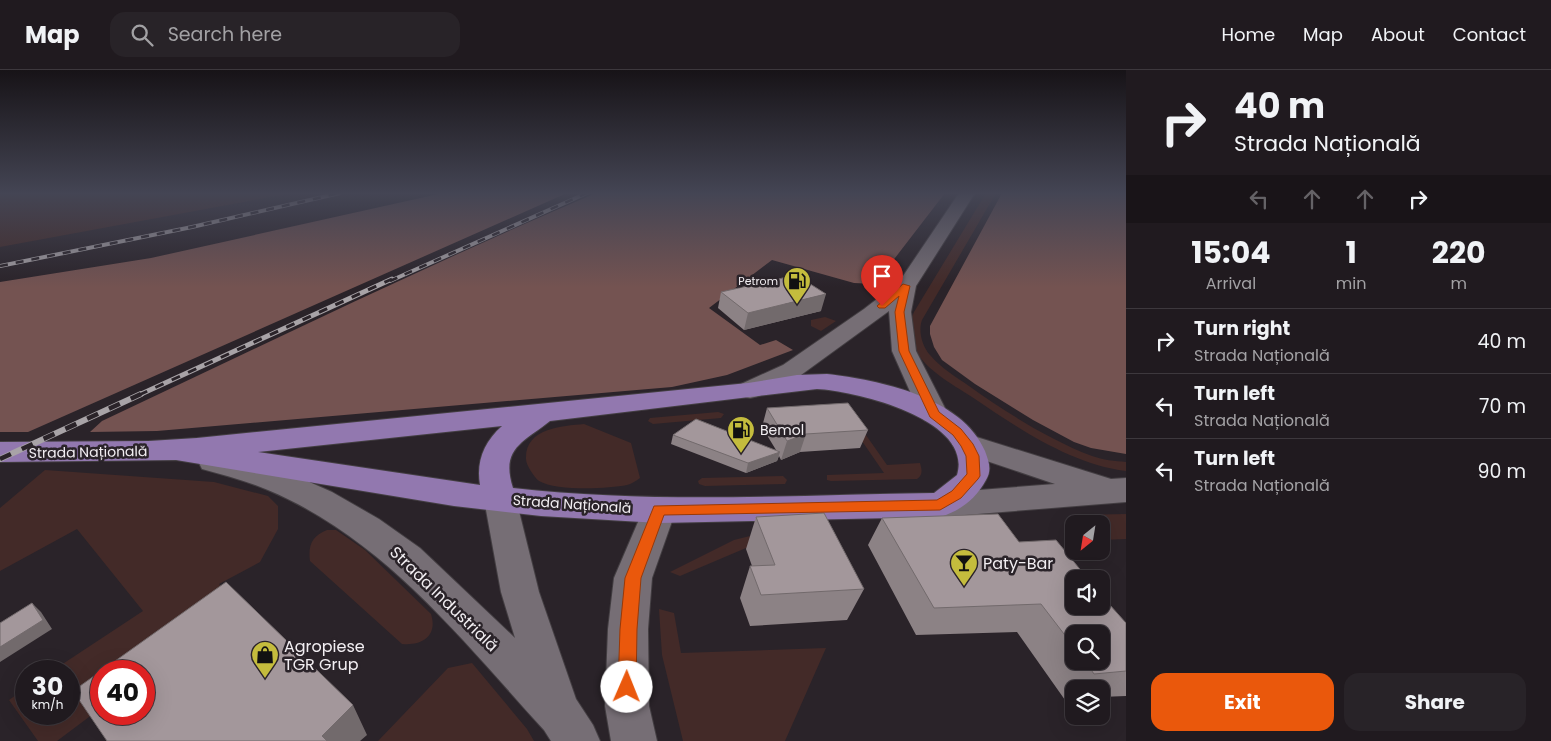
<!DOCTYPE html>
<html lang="en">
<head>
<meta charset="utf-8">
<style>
  body { margin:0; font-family:Poppins,sans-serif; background:#282328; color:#f1f3f6; height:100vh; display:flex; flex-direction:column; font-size:19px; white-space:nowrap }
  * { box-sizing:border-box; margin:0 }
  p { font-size:16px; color:#a2a1a4 }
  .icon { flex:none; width:28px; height:28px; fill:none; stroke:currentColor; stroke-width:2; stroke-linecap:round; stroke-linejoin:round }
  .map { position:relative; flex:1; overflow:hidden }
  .sheet { display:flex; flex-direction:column; background:#201a1f; width:425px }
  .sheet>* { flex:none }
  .hud { background:#201a1f; color:#f1f3f6; overflow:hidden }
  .needle { width:32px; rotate:210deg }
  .controls { position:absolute; left:1065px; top:445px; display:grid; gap:10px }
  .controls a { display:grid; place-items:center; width:45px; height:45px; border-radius:10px; background:#201a1f; box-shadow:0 5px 20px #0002,0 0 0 1px #3d383d; font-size:25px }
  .speed { position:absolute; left:15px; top:590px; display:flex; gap:10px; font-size:25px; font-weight:700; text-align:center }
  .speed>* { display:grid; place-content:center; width:65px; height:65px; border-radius:50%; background:#201a1f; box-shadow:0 5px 20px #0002,0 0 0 1px #3d383d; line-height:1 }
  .speed small { font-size:12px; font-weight:400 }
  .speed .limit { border:8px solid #d22; background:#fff; color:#111 }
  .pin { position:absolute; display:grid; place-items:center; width:42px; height:42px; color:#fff; margin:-51px -21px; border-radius:50% 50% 50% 0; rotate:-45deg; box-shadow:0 0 5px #0007 }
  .pin .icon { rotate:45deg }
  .me { position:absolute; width:55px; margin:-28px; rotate:1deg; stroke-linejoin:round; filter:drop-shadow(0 0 4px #0008) }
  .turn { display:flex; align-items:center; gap:18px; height:105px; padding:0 25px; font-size:22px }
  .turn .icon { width:65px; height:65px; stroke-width:2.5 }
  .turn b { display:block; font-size:35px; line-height:42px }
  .lanes { display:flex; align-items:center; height:48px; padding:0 25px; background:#0003; justify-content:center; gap:25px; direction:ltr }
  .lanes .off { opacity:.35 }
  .eta { display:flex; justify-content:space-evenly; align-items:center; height:85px; text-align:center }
  .eta b { font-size:30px; font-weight:700; line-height:35px }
  .cta { display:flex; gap:10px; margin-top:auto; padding:10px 25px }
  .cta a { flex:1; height:58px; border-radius:15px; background:#ea580c; color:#fff; font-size:20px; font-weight:700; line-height:58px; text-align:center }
  .cta a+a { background:#282328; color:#f1f3f6 }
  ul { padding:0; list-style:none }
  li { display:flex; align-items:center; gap:15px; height:65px; padding:0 25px; border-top:1px solid #3d383d }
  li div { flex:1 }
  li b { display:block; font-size:19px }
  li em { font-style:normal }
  header { display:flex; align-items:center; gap:30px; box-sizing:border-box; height:70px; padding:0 25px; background:#201a1f; border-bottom:1px solid #3d383d }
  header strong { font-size:24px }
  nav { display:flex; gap:28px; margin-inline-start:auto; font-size:18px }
  .search { width:350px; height:45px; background:#282328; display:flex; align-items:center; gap:12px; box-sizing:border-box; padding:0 18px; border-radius:15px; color:#a2a1a4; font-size:19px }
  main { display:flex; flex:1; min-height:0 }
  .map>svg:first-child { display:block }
</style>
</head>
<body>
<header>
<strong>Map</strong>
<div class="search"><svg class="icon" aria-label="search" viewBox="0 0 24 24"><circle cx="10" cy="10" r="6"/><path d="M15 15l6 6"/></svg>Search here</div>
<nav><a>Home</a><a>Map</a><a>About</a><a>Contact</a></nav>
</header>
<main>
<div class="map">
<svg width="1126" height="671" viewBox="0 0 1126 671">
  <rect width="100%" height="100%" fill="#2a2329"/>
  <path fill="#432a28" d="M0 123H292L0 177Z
    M986 123H996L922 250C918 261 922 276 930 285 941 298 956 307 969 316 1007 343 1048 369 1092 386 1103 390 1115 391 1126 392V401C1070 394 1018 358 972 327 952 314 922 298 913 275 908 264 909 252 914 242Z
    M825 247 836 251 821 261 811 256V250Z
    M718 342 724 344 721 348 653 354 648 351 650 348Z
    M584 354 631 373 640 408C636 411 631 414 627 415 607 419 556 421 539 411 534 407 526 395 526 389 525 358 562 356 584 354Z
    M853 358H861L887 395 920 393C922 400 923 405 917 409L831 411 827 410V405L884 403Z
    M45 400 214 412 268 426 278 436V459L260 492 219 514 245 544 144 601H101V644L104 651 97 641 57 671H38L9 630 26 618V644H69V601H52L143 541 77 459 0 501V438Z
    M783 406 787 410 785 414 705 416 699 414 698 411 702 408Z
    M1126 444V469L1103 470 1101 468V454H1087L1079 445Z
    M327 460H336L365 480 431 544C438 566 422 576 402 574L310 491C308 475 312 466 327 460Z
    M754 465 760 478H746L680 506 670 502 734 470Z
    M659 539 674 543 681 583 826 578 785 671H683L662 585Z
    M472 593 527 659 534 671H378L448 598Z"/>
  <path fill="#745351" d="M443 123H567L28 362H0V212L151 188Z
    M596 123H945L875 214 854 213 772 190 709 238 760 275 776 270 793 280 727 305 672 317 157 361 90 362 102 351C266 274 429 194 596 123Z
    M1002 123H1126V384L1091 378 1074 372 1033 350 975 314 942 290 934 277 930 264V256Z"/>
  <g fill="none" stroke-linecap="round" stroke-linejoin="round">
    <defs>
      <path id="secondary" d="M959 123H975L916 216 911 242 916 281 948 344 944 350 934 353 924 350 920 344 892 281 889 241 801 305 759 326 750 328 741 326 737 320 741 314 783 295 864 239 899 212Z
        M967 364 1111 409 1126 408V432L940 447 928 444 923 435 928 426 940 423 1055 414 957 381 952 374 957 367Z
        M213 380 289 403 332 422 379 449 420 478 515 568 501 522 484 429 488 420 500 417 512 420 516 429 539 522 576 629 593 655 600 671H551L544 660C461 569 384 469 268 420 247 411 224 405 202 399L198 391 202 383Z
        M659 427 671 431 676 440 652 508 648 559 649 636 657 671H611L605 636 608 559 614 508 647 431Z"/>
      <path id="primary" d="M827 304C879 310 962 327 985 381 989 392 992 400 986 410 976 429 960 441 940 447L659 453 541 446 454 436 176 390 0 392V372L149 371 197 368 748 313 797 305ZM817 319C855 321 974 349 957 405L934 423C794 425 653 434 513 418 500 378 524 372 550 351ZM502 356C484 372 476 391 480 415L258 382Z"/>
    </defs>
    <use href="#secondary" stroke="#433e42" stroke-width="2"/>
    <use href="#primary" stroke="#433e42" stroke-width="2"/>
    <use href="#secondary" fill="#766e75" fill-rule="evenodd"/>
    <use href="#primary" fill="#9278af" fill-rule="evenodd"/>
    <defs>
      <path id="rail-far2" d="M0 196 192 157 340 123
        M390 211 587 123"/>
      <path id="rail-far1" d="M139 325 392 209"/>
      <path id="rail" d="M0 389 141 324"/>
    </defs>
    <use href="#rail-far2" stroke="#a8a3a7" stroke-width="4"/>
    <use href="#rail-far1" stroke="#a8a3a7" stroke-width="5"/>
    <use href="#rail" stroke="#a8a3a7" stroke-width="6"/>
    <use href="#rail-far2" stroke="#2a2329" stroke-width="2.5" stroke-dasharray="8" stroke-linecap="butt"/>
    <use href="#rail-far1" stroke="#2a2329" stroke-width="3" stroke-dasharray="9" stroke-linecap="butt"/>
    <use href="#rail" stroke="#2a2329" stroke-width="4.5" stroke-dasharray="12" stroke-linecap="butt"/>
  </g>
  <path fill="#8c8285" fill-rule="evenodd" d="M721 222 821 241 744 260 718 238Z
    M767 338 868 360 860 378 800 382 781 390 779 386 777 391 746 403 671 374 673 365 776 380 762 357Z
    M756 447 864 519 847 550 750 556 740 528 750 496H752L746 479Z
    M882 448 1019 472 1126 553V626L1101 627V619H1074V629L1065 630 1017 562 916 565 868 475ZM1074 564 1101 591H1074Z"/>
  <path fill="#726a6c" d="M826 224 821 241 744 260 748 243Z
    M806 364 800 382 781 390 787 371Z
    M780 382 777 391 746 403 748 393Z
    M32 533 41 542 52 559 0 592V577Z
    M353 635 367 665 360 671H325L322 666Z"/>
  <path fill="#a3979b" stroke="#726a6c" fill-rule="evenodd" d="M796 205 826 224 748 243 721 222Z
    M848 333 868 360 806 364 787 371 767 338Z
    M696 349 780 382 748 393 673 365Z
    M824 443 864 519 761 525 750 496 775 495 756 447Z
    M998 444 1019 472 1056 470 1088 509H1074V536H1101V525L1126 553V601L1094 604 1085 591H1101V564H1074V577L1041 534 934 538 882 448Z
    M226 512 353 635 322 666 327 671H107L73 621ZM101 601H144V644H101Z
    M32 533 43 550 0 577V553Z"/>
  <linearGradient id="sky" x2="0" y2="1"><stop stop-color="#171317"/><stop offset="0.57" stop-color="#444554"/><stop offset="1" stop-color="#444554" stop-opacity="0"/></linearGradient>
  <rect width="1126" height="217" fill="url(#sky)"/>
  <path fill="#ea580c" stroke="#983908" d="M903 214 910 216 904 242 909 281 939 342 961 359 973 374 979 386 980 406 978 409 961 428 940 440 664 445 641 508 637 559 636 617 634 623 627 626 621 623 618 617 620 559 625 508 654 436 937 430 952 421 967 404 966 386 961 376 953 365 930 347 899 281 895 242 899 226 885 238H879L877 236Z"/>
  <defs>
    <symbol id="fuel-pin" viewBox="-11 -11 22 30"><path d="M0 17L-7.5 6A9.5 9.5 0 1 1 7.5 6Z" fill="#c4bc3d" stroke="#2a2329"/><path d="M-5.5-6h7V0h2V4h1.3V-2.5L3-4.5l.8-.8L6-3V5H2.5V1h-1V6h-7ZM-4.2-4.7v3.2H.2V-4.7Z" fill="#111"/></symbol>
    <symbol id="bar-pin" viewBox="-11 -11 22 30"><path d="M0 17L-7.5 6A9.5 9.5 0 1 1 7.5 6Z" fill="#c4bc3d" stroke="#2a2329"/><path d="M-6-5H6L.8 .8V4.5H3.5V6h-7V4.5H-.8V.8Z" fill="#111"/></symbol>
    <symbol id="shop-pin" viewBox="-11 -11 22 30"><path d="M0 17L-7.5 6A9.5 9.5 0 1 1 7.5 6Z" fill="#c4bc3d" stroke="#2a2329"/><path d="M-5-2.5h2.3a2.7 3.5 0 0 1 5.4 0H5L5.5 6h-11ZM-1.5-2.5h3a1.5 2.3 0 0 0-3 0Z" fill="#111"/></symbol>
  </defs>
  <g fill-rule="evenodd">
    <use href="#fuel-pin" x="781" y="195" width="32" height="43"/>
    <use href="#fuel-pin" x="725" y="344" width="32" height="43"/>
    <use href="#bar-pin" x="948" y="477" width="32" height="43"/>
    <use href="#shop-pin" x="249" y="569" width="32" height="43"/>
  </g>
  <g text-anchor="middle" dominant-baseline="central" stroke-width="5" stroke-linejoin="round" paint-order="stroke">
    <g font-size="11" fill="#f2eef2" stroke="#2a2329" text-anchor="end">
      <text x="778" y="211">Petrom</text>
    </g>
    <g font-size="14" fill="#f2eef2" stroke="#2a2329" text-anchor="start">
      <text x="760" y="360">Bemol</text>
    </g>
    <g font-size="14" fill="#f2eef2" stroke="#2a2329">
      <text transform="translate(88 382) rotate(-1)">Strada Națională</text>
      <text transform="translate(572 434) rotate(4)">Strada Națională</text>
    </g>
    <g font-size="16" fill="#f2eef2" stroke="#2a2329" text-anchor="start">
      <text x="983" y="493">Paty-Bar</text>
      <text x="284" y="576">Agropiese<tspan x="284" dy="18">TGR Grup</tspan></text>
    </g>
    <g font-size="16" fill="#f2eef2" stroke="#2a2329">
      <text transform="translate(444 529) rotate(44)">Strada Industrială</text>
    </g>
  </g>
</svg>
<div class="controls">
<a><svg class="needle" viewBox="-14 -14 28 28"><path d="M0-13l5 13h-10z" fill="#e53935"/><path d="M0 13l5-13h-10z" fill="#a2a1a4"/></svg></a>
<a><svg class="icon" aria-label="sound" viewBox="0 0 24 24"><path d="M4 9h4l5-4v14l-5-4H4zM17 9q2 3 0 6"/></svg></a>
<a><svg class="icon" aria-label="search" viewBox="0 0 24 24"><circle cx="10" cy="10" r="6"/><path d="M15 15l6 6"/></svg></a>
<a><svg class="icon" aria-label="layers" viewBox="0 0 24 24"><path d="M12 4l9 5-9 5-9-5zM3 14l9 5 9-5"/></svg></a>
</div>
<div class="speed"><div>30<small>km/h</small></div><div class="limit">40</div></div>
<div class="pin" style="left:882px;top:236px;background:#d93025"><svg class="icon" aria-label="arrive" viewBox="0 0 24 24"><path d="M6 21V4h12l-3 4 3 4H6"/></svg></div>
<svg class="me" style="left:627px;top:617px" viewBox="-20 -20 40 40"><circle r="19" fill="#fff"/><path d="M0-13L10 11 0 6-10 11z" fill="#ea580c"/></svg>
</div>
<section class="sheet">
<div class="hud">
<div class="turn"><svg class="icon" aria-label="right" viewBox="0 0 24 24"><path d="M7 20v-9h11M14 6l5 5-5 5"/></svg><div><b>40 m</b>Strada Națională</div></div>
<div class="lanes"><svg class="icon off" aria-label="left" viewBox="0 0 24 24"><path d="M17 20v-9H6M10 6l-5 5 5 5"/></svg><svg class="icon off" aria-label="ahead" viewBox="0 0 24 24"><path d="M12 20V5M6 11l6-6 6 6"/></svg><svg class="icon off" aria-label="ahead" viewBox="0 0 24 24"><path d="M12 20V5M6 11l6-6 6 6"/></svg><svg class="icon" aria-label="right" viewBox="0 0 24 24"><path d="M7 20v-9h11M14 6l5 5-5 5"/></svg></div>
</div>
<div class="eta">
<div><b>15:04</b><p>Arrival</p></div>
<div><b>1</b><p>min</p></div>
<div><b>220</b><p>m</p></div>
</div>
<ul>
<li><svg class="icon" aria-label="right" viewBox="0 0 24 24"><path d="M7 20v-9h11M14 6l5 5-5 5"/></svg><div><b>Turn right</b><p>Strada Națională</p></div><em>40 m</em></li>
<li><svg class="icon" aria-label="left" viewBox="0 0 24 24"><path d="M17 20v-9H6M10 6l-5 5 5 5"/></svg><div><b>Turn left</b><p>Strada Națională</p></div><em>70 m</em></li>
<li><svg class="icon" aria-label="left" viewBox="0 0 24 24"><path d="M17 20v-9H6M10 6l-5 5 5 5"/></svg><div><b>Turn left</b><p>Strada Națională</p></div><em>90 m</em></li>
</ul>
<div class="cta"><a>Exit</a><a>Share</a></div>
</section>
</main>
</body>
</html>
